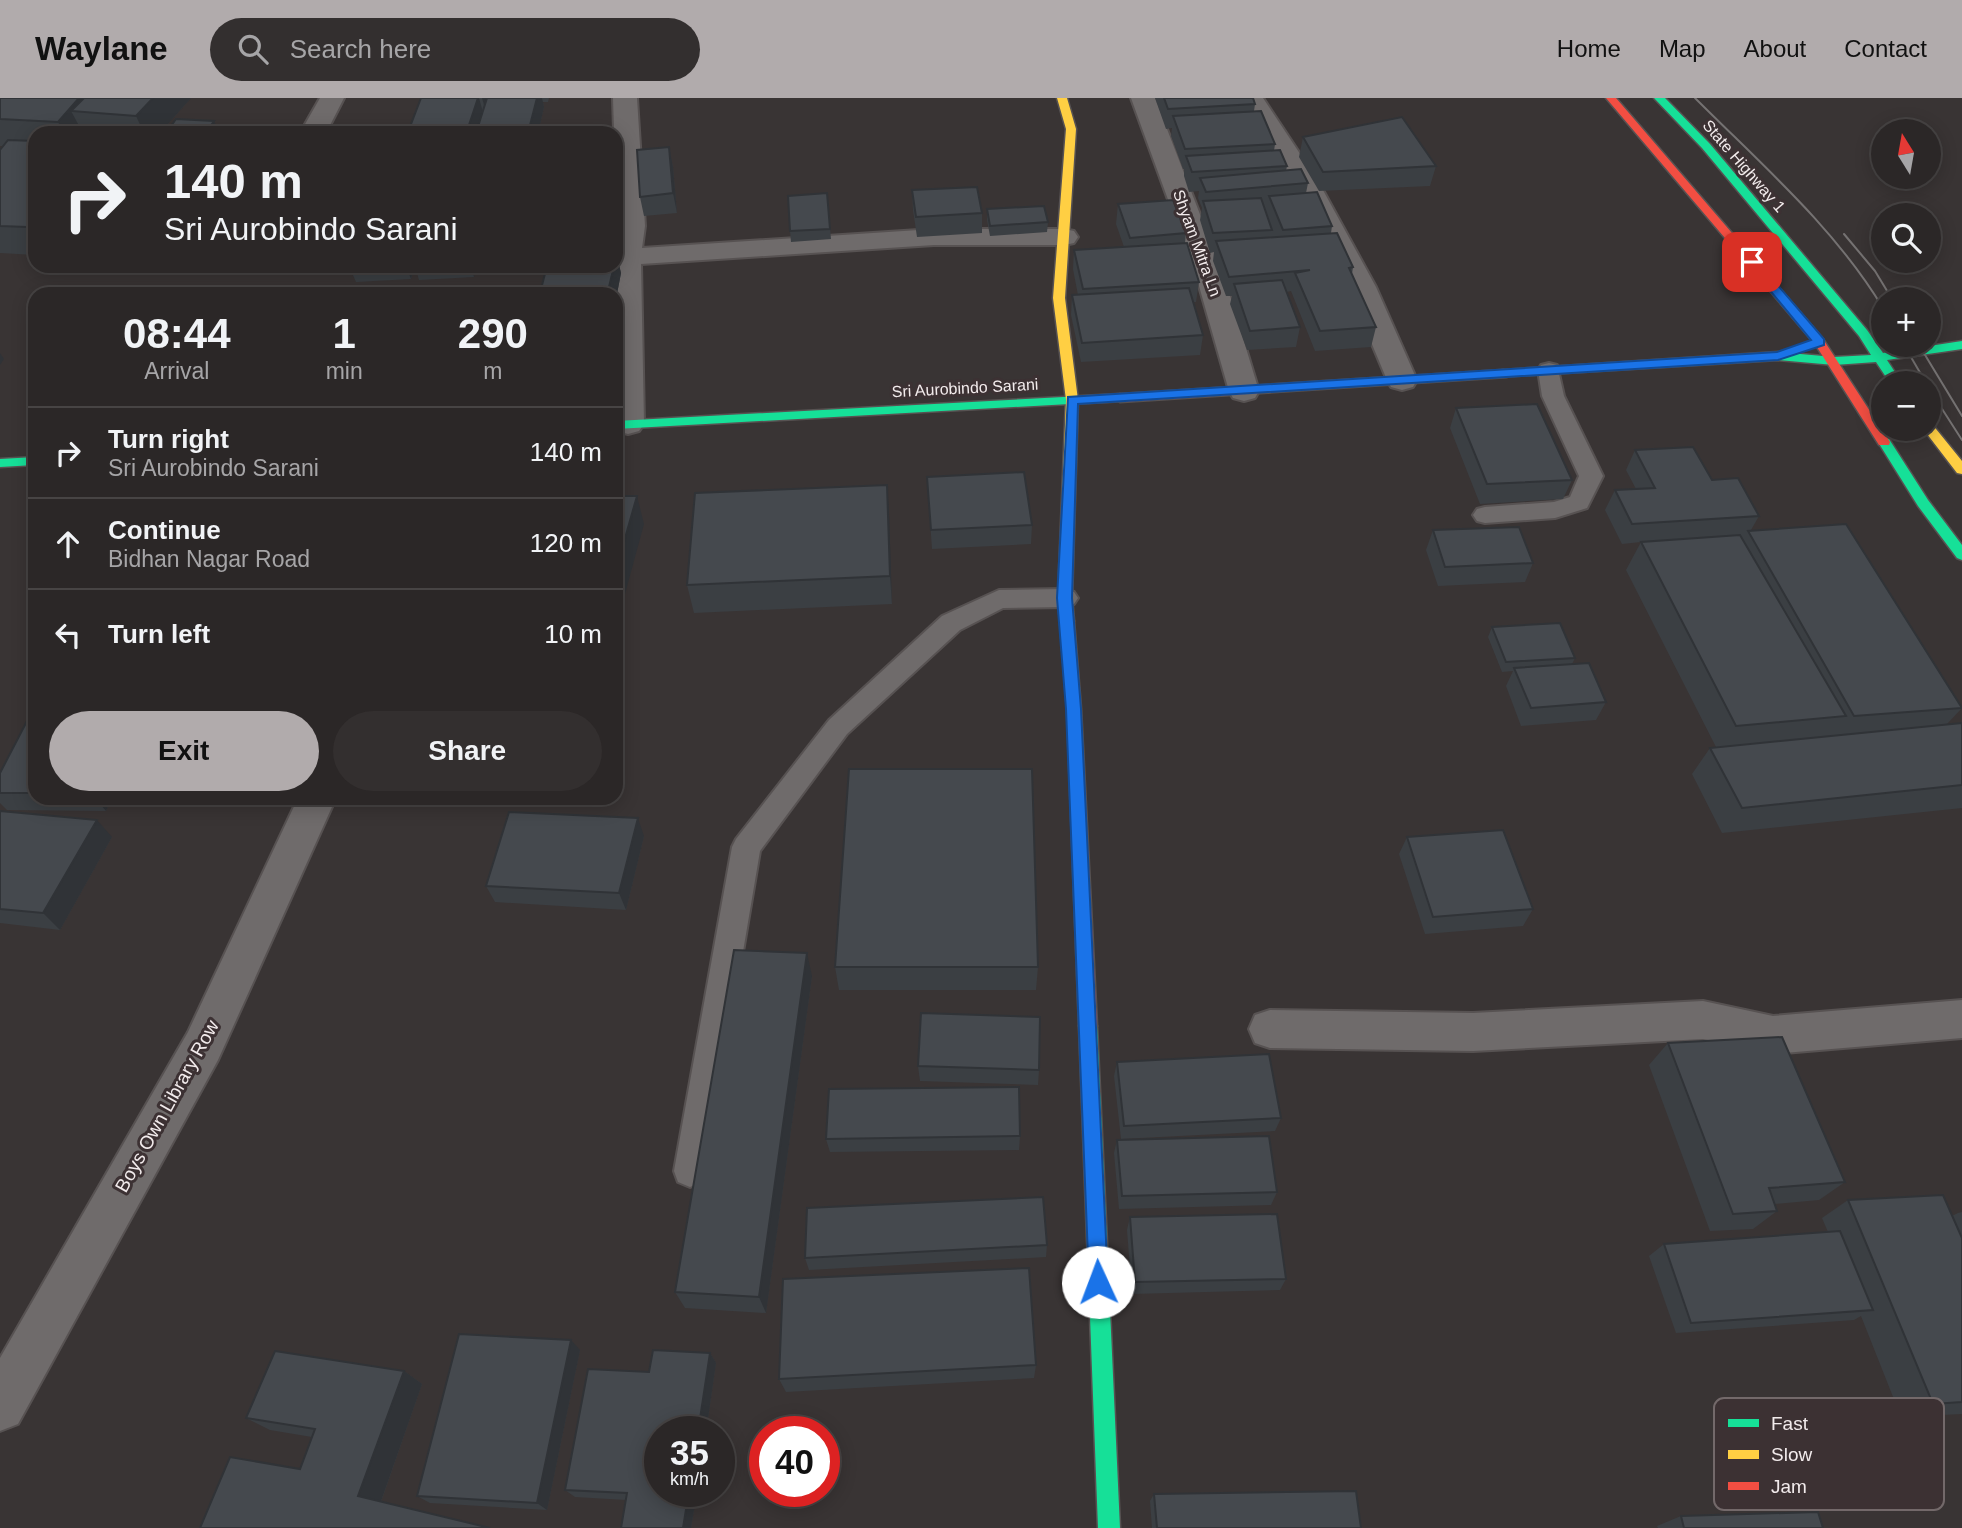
<!DOCTYPE html>
<html lang="en">
<head>
<meta charset="utf-8">
<style>
  body { margin:0; font-family:Arial,sans-serif; background:#332f2f; color:#f1f3f6; height:100vh; display:flex; flex-direction:column; font-size:26px; white-space:nowrap }
  * { box-sizing:border-box; margin:0 }
  p { font-size:23px; color:#a6a5a7 }
  .icon { flex:none; width:38px; height:38px; fill:none; stroke:currentColor; stroke-width:2; stroke-linecap:round; stroke-linejoin:round }
  .map { position:relative; flex:1; overflow:hidden }
  .panel { position:absolute; left:28px; top:189px; width:595px; height:518px; display:flex; flex-direction:column; background:#2b2727; border-radius:21px; box-shadow:0 4px 18px #0003,0 0 0 2px #474444 }
  .panel>* { flex:none }
  .guide { position:absolute; left:28px; top:28px; width:595px; height:147px; border-radius:21px; box-shadow:0 4px 18px #0003,0 0 0 2px #474444; background:#2b2727; color:#f1f3f6; overflow:hidden }
  .needle { width:46px; rotate:349deg }
  .tools { position:absolute; left:1871px; top:21px; display:grid; gap:14px }
  .tools a { display:grid; place-items:center; width:70px; height:70px; border-radius:50%; background:#2b2727; box-shadow:0 4px 18px #0003,0 0 0 2px #474444; font-size:35px }
  .speed { position:absolute; left:644px; top:1318px; display:flex; gap:14px; font-size:35px; font-weight:700; text-align:center }
  .speed>* { display:grid; place-content:center; width:91px; height:91px; border-radius:50%; background:#2b2727; box-shadow:0 4px 18px #0003,0 0 0 2px #474444; line-height:1 }
  .speed small { font-size:18px; font-weight:400 }
  .speed .limit { border:10px solid #d22; background:#fff; color:#111 }
  .pin { position:absolute; display:grid; place-items:center; width:60px; height:60px; color:#fff; margin:-30px; border-radius:14px; box-shadow:0 4px 10px #0006 }
  .me { position:absolute; width:77px; margin:-38px; rotate:358deg; stroke-linejoin:round; filter:drop-shadow(0 0 5px #0008) }
  .turn { display:flex; align-items:center; gap:24px; height:147px; padding:0 21px; font-size:32px }
  .turn .icon { width:91px; height:91px; stroke-width:2.5 }
  .turn b { display:block; font-size:49px; line-height:60px }
  .eta { display:flex; justify-content:space-evenly; align-items:center; height:119px; text-align:center }
  .eta b { font-size:42px; font-weight:700; line-height:49px }
  .action { display:flex; gap:14px; margin-top:auto; padding:14px 21px }
  .action a { flex:1; height:80px; border-radius:42px; background:#b1abac; color:#111; font-size:28px; font-weight:700; line-height:80px; text-align:center }
  .action a+a { background:#332f2f; color:#f1f3f6 }
  ul { padding:0; list-style:none }
  li { display:flex; align-items:center; gap:21px; height:91px; padding:0 21px; border-top:2px solid #474444 }
  li div { flex:1 }
  li b { display:block; font-size:26px }
  li em { font-style:normal }
  header { display:flex; align-items:center; gap:42px; box-sizing:border-box; height:98px; padding:0 35px; background:#b1abac; color:#111 }
  header strong { font-size:33px }
  nav { display:flex; gap:38px; margin-inline-start:auto; font-size:24px }
  .search { width:490px; height:63px; background:#332f2f; display:flex; align-items:center; gap:18px; box-sizing:border-box; padding:0 24px; border-radius:38px; color:#a6a5a7; font-size:26px }
  .map>svg:first-child { display:block }
</style>
</head>
<body>
<header>
<strong>Waylane</strong>
<div class="search"><svg class="icon" aria-label="search" viewBox="0 0 24 24"><circle cx="10" cy="10" r="6"/><path d="M15 15l6 6"/></svg>Search here</div>
<nav><a>Home</a><a>Map</a><a>About</a><a>Contact</a></nav>
</header>
<div class="map">
<svg width="1962" height="1430" viewBox="0 0 1962 1430">
  <rect width="100%" height="100%" fill="#393434"/>
  <g fill="none" stroke-linecap="round" stroke-linejoin="round">
    <defs>
      <path id="lane" d="M1549 265 1557 267 1564 298 1603 378 1587 410 1555 420 1485 425 1477 423 1473 417 1477 411 1485 409 1554 404 1570 399 1579 378 1542 298 1538 272 1541 267Z
        M1065 491 1074 494 1078 500 1074 506 1065 509 1003 510 960 532 847 636 760 753 706 1073 702 1084 690 1089 678 1084 674 1073 732 749 736 741 829 622 942 518 999 492Z"/>
      <path id="street" d="M320 0H344L326 35H300Z
        M613 0H637L645 128 642 150 934 131H1064L1074 133 1078 139 1074 145 1064 147H934L641 166 644 326 639 333 628 336 617 333 616 196H613L617 128Z
        M1131 0H1155L1225 181 1259 293 1255 300 1244 303 1233 300 1229 293 1197 181Z
        M1239 0H1263L1318 83 1376 189 1417 282 1413 289 1402 292 1391 289 1387 282 1348 189 1292 83Z
        M298 700H336L218 962 18 1326 0 1333V1260L188 934Z
        M1962 902V940L1773 956 1703 941 1473 953 1270 950 1255 945 1249 931 1255 917 1270 912 1473 915 1703 903 1773 918Z"/>
      <path id="fast" d="M1654 0H1665L1710 46 1867 232 1883 255 1962 243V251L1887 262 1902 285H1890L1876 264 1834 267 1778 262 1499 279V273L1503 272 1778 254 1834 259 1871 257 1859 238 1702 50Z
        M1120 296 1126 300 1124 303 616 331V323Z
        M1884 340 1889 341 1928 402 1962 447V462L1957 460 1918 408 1878 344Z
        M35 359V367L0 369V361Z
        M1088 920 1094 922 1097 928 1120 1430H1098L1079 928 1082 922Z"/>
      <path id="slow" d="M1057 0H1067L1076 31 1065 200 1078 302 1072 500 1074 523 1067 528 1060 523 1058 500 1066 302 1053 200 1066 31Z
        M1928 325 1932 326 1962 363V376L1957 375 1924 332 1928 331Z"/>
      <path id="jam" d="M1606 0H1616L1823 241 1890 344 1889 347H1879L1815 246Z
        M1503 272 1507 273V279L1120 304 1114 300 1120 296Z
        M1067 518 1074 523 1081 611 1097 928 1094 934 1088 936 1082 934 1079 928 1067 611 1060 523Z"/>
    </defs>
    <use href="#lane" stroke="#575252" stroke-width="4"/>
    <use href="#street" stroke="#575252" stroke-width="4"/>
    <use href="#fast" stroke="#575252" stroke-width="3"/>
    <use href="#slow" stroke="#575252" stroke-width="3"/>
    <use href="#jam" stroke="#575252" stroke-width="3"/>
    <use href="#lane" fill="#6f6b6b" fill-rule="evenodd"/>
    <use href="#street" fill="#6f6b6b" fill-rule="evenodd"/>
    <use href="#fast" fill="#16e098" fill-rule="evenodd"/>
    <use href="#slow" fill="#ffcf43" fill-rule="evenodd"/>
    <use href="#jam" fill="#f24e42" fill-rule="evenodd"/>
    <path stroke="#757272" stroke-width="2" d="M1695 0C1762 67 1834 129 1883 210
      M1844 136 1875 173 1892 201
      M1904 247 1926 285
      M1919 247 1962 318
      M1928 289 1962 342"/>
  </g>
  <path fill="#3b3f43" d="M0 0H191L160 35H35V157L0 155V52L3 48H0Z
    M421 0H549L548 4H543L544 9 538 35H409Z
    M1155 0H1253L1255 6 1254 13 1275 46 1274 53 1287 68 1286 73 1308 85 1306 95 1332 128 1331 135 1353 169 1352 176 1376 229 1371 249 1315 253 1291 193 1287 194 1300 229 1296 249 1247 252 1230 206 1232 198H1226L1213 163 1214 154 1210 155 1200 122 1202 110 1198 100 1199 93 1189 94 1184 78V71H1183L1171 38 1172 30 1166 31Z
    M1303 39 1436 68 1430 88 1319 93 1299 59Z
    M669 49 673 69 677 115 644 118 640 99Z
    M912 92 982 115V135L917 139 913 112Z
    M827 95 831 141 791 144 790 133Z
    M1118 106 1186 135 1185 145 1199 184 1196 204H1194L1203 237 1200 257 1081 264 1071 217 1072 197H1078L1073 171 1074 152 1124 149 1116 126Z
    M987 111 1048 124 1047 134 990 138 987 122Z
    M616 155 621 175 616 201V196H543L541 191Z
    M89 168H149L146 172H91Z
    M349 168H477L474 179 419 182 415 168 411 181 356 184Z
    M1456 310 1572 382 1563 401 1480 406 1450 330Z
    M1635 352 1712 382 1759 418 1751 432 1962 610 1947 626 1962 625V710L1722 735 1692 676 1710 650 1716 649 1626 472 1641 444 1622 446 1605 412 1615 392 1636 391 1626 372Z
    M927 379 1032 427 1031 446 932 451Z
    M887 387 892 506 694 515 687 487Z
    M1433 432 1533 465 1525 484 1438 488 1426 452Z
    M1492 529 1575 560 1572 566 1606 604 1596 622 1521 628 1506 588 1513 573 1502 574 1488 539Z
    M35 623V700H112L106 713 7 712 0 705V675Z
    M0 713 112 739 60 832 0 825Z
    M644 738 626 812 495 804 486 788Z
    M1407 739 1533 811 1523 828 1425 836 1399 756Z
    M835 869H1038L1036 892H839Z
    M812 878 766 1215 685 1210 675 1194Z
    M1668 945 1845 1084 1819 1102 1774 1106 1777 1113 1753 1131 1710 1133 1649 967Z
    M1117 964 1281 1020 1275 1033 1121 1041 1114 978Z
    M918 968 1039 972 1038 987 920 983Z
    M1020 1038 1019 1052 830 1054 826 1041Z
    M1117 1042 1277 1094 1271 1107 1119 1111 1114 1055Z
    M1848 1102 1952 1118 1958 1115 1962 1114V1316L1901 1319 1861 1218 1854 1222 1676 1235 1649 1158 1664 1146 1828 1134 1822 1120Z
    M1130 1119 1286 1181 1280 1192 1132 1196 1127 1132Z
    M1047 1147 1046 1159 809 1172 805 1160Z
    M580 1252 547 1412 430 1405 417 1398Z
    M710 1255 716 1265 706 1334H660V1393H697L691 1430 626 1402 575 1399 565 1392 649 1274Z
    M1036 1267 1034 1280 786 1294 779 1281Z
    M404 1273 422 1286 381 1404 200 1430 300 1371 312 1339 270 1332 246 1320Z
    M1154 1396 1361 1430H1152L1150 1403Z
    M1681 1418 1823 1430H1658L1657 1428Z"/>
  <path fill="#303337" d="M79 0H117L71 13 83 35H64L58 24Z
    M153 0H191L160 35H144L136 18Z
    M478 0H479L484 18 479 35H468L467 33Z
    M482 0H490L486 14Z
    M537 0H542L544 9 538 35H528Z
    M214 23 220 35H206Z
    M669 49 673 69 677 115 673 95Z
    M35 118V142L27 129Z
    M616 155 621 175 616 201V196H611L609 189 614 168H616Z
    M406 168H414L411 181Z
    M471 168H477L474 179Z
    M0 255 4 261 0 267Z
    M887 387 889 415 892 506 890 478Z
    M637 398 644 426 619 518 616 508V472Z
    M95 700H112L106 713Z
    M638 720 644 738 626 812 619 795Z
    M97 722 112 739 60 832 43 815Z
    M807 855 812 878 766 1215 759 1199Z
    M571 1242 580 1252 547 1412 537 1405Z
    M710 1255 716 1265 706 1334H698Z
    M404 1273 422 1286 379 1409 358 1398Z
    M689 1393H697L691 1430H683Z"/>
  <path fill="#45494e" stroke="#303337" stroke-width="2" d="M0 0H79L58 24 0 21Z
    M84 0H153L136 18 71 13Z
    M421 0H478L467 33 408 34Z
    M487 0H537L528 35H476Z
    M1164 0H1253L1255 6 1168 11Z
    M1261 13 1275 46 1185 51 1173 18Z
    M1402 19 1436 68 1323 74 1303 39Z
    M176 21 214 23 206 35H166Z
    M8 42 35 43V60L34 62H35V118L27 129 0 128V52Z
    M669 49 673 95 640 99 637 52Z
    M1280 52 1287 68 1192 74 1186 58Z
    M1301 71 1308 85 1206 94 1200 80Z
    M977 89 982 115 916 119 912 92Z
    M1317 94 1332 128 1283 132 1269 98Z
    M827 95 830 131 790 133 788 98Z
    M1261 100 1272 132 1213 135 1203 103Z
    M1173 102 1186 135 1130 140 1118 106Z
    M1044 108 1048 124 990 128 987 111Z
    M1337 135 1353 169 1349 170 1376 229 1320 233 1295 175 1310 172 1229 179 1216 143Z
    M1187 145 1199 184 1083 191 1074 152Z
    M547 168H614L609 189 541 191Z
    M1282 182 1300 229 1250 233 1234 186Z
    M1189 190 1203 237 1082 245 1072 197Z
    M600 195V196H565Z
    M1537 306 1572 382 1487 386 1456 310Z
    M1693 349 1712 382 1738 380 1759 418 1632 426 1615 392 1655 390 1635 352Z
    M1024 374 1032 427 931 432 927 379Z
    M887 387 890 478 687 487 695 395Z
    M616 398H637L616 472Z
    M1846 426 1962 610 1854 618 1748 433Z
    M1519 429 1533 465 1445 469 1433 432Z
    M1740 437 1846 618 1736 628 1641 444Z
    M1560 525 1575 560 1506 564 1492 529Z
    M1589 565 1606 604 1531 610 1514 570Z
    M27 623H35V695H0V675Z
    M1962 625V687L1742 710 1710 650Z
    M849 671H1032L1038 869H835Z
    M0 713 97 722 43 815 0 811Z
    M509 714 638 720 619 795 486 788Z
    M1503 732 1533 811 1433 819 1407 739Z
    M734 852 807 855 759 1199 675 1194Z
    M921 915 1040 919 1039 972 918 968Z
    M1782 939 1845 1084 1769 1090 1777 1113 1733 1116 1668 945Z
    M1269 956 1281 1020 1124 1028 1117 964Z
    M1019 989 1020 1038 826 1041 829 991Z
    M1269 1038 1277 1094 1122 1098 1117 1042Z
    M1943 1097 1962 1140V1304L1933 1306 1848 1102Z
    M1043 1099 1047 1147 805 1160 807 1110Z
    M1277 1116 1286 1181 1135 1184 1130 1119Z
    M1840 1133 1873 1212 1691 1225 1664 1146Z
    M1029 1170 1036 1267 779 1281 783 1181Z
    M459 1236 571 1242 537 1405 417 1398Z
    M653 1252 710 1255 698 1334H660V1393H689L683 1430H621L627 1395 565 1392 588 1271 649 1274Z
    M275 1253 404 1273 358 1398 490 1430H200L230 1359 300 1371 315 1331 246 1320Z
    M1356 1393 1361 1430H1157L1154 1396Z
    M1818 1414 1823 1430H1684L1681 1418Z"/>
  <path fill="#1a73e8" stroke="#114b97" stroke-width="2" d="M1748 162H1756L1824 241V247L1778 262 1078 306 1072 500 1081 611 1108 1184 1105 1191 1098 1194 1092 1191 1089 1184 1066 611 1057 500 1068 299 1777 254 1811 242 1748 166Z"/>
  <g text-anchor="middle" dominant-baseline="central" stroke-width="6" stroke-linejoin="round" paint-order="stroke">
    <g font-size="16" fill="#f2ebec" stroke="#3c3133">
      <text transform="translate(1744 68) rotate(49)">State Highway 1</text>
      <text transform="translate(1197 145) rotate(70)">Shyam Mitra Ln</text>
      <text transform="translate(965 290) rotate(-3)">Sri Aurobindo Sarani</text>
    </g>
    <g font-size="19" fill="#f2ebec" stroke="#3c3133">
      <text transform="translate(167 1008) rotate(-61)">Boys Own Library Row</text>
    </g>
  </g>
  <rect x="1714" y="1300" width="230" height="112" rx="10" fill="#3c3133" stroke="#73696a" stroke-width="2"/>
  <rect x="1728" y="1321" width="31" height="8" fill="#16e098"/>
  <rect x="1728" y="1352" width="31" height="9" fill="#ffcf43"/>
  <rect x="1728" y="1384" width="31" height="8" fill="#f24e42"/>
  <g font-size="19" fill="#f2ebec">
    <text x="1771" y="1332">Fast</text>
    <text x="1771" y="1363">Slow</text>
    <text x="1771" y="1395">Jam</text>
  </g>
</svg>
<div class="tools">
<a><svg class="needle" viewBox="-14 -14 28 28"><path d="M0-13l5 13h-10z" fill="#e53935"/><path d="M0 13l5-13h-10z" fill="#a6a5a7"/></svg></a>
<a><svg class="icon" aria-label="search" viewBox="0 0 24 24"><circle cx="10" cy="10" r="6"/><path d="M15 15l6 6"/></svg></a>
<a>+</a>
<a>−</a>
</div>
<div class="speed"><div>35<small>km/h</small></div><div class="limit">40</div></div>
<div class="pin" style="left:1752px;top:164px;background:#d93025"><svg class="icon" aria-label="arrive" viewBox="0 0 24 24"><path d="M6 21V4h12l-3 4 3 4H6"/></svg></div>
<svg class="me" style="left:1098px;top:1184px" viewBox="-20 -20 40 40"><circle r="19" fill="#fff"/><path d="M0-13L10 11 0 6-10 11z" fill="#1a73e8"/></svg>
<div class="guide">
<div class="turn"><svg class="icon" aria-label="right" viewBox="0 0 24 24"><path d="M7 20v-9h11M14 6l5 5-5 5"/></svg><div><b>140 m</b>Sri Aurobindo Sarani</div></div>
</div>
<section class="panel">
<div class="eta">
<div><b>08:44</b><p>Arrival</p></div>
<div><b>1</b><p>min</p></div>
<div><b>290</b><p>m</p></div>
</div>
<ul>
<li><svg class="icon" aria-label="right" viewBox="0 0 24 24"><path d="M7 20v-9h11M14 6l5 5-5 5"/></svg><div><b>Turn right</b><p>Sri Aurobindo Sarani</p></div><em>140 m</em></li>
<li><svg class="icon" aria-label="ahead" viewBox="0 0 24 24"><path d="M12 20V5M6 11l6-6 6 6"/></svg><div><b>Continue</b><p>Bidhan Nagar Road</p></div><em>120 m</em></li>
<li><svg class="icon" aria-label="left" viewBox="0 0 24 24"><path d="M17 20v-9H6M10 6l-5 5 5 5"/></svg><div><b>Turn left</b></div><em>10 m</em></li>
</ul>
<div class="action"><a>Exit</a><a>Share</a></div>
</section>
</div>
</body>
</html>
